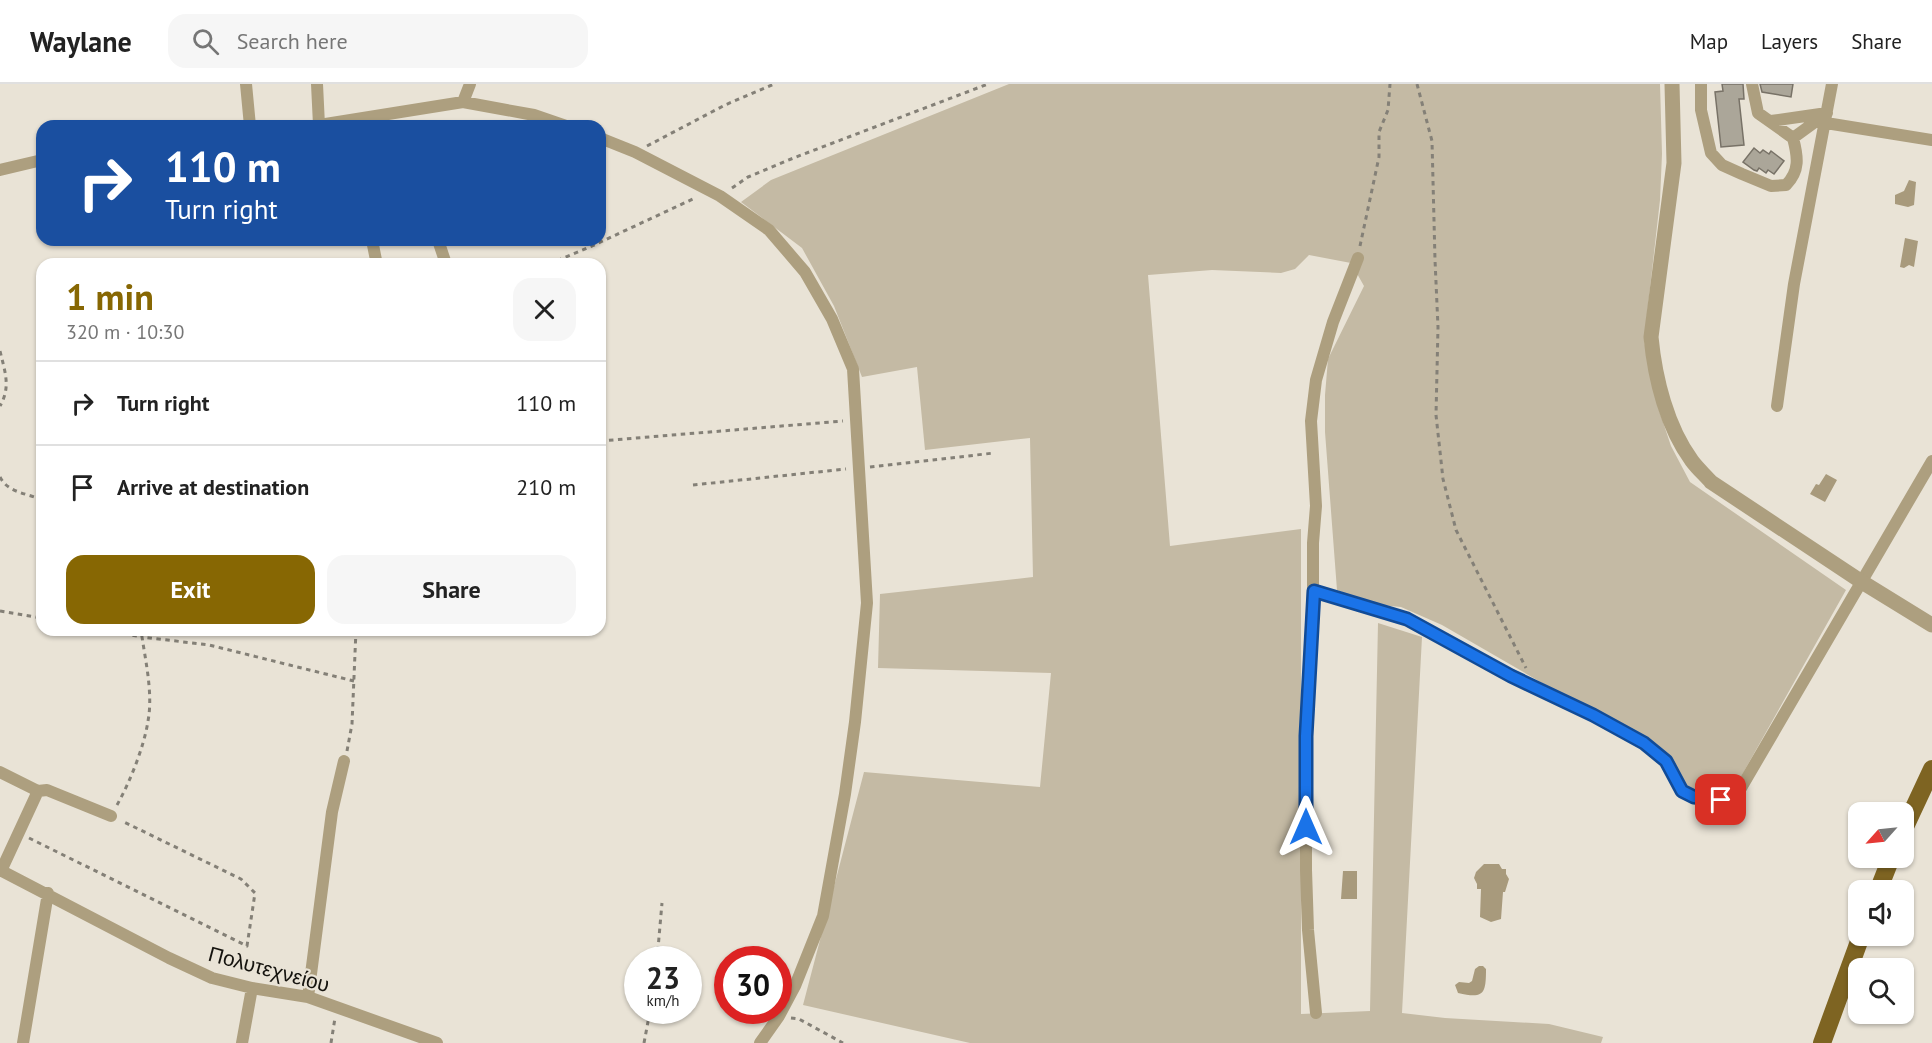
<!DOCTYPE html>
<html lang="en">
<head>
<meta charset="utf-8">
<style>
  body { margin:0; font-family:"PT Sans",sans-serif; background:#f6f6f6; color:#222; height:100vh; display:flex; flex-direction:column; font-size:22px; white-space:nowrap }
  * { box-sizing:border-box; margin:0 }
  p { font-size:20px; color:#767676 }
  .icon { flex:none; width:33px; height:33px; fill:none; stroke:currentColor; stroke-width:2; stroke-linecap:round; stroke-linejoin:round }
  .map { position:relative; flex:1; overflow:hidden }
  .panel { position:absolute; left:36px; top:174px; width:570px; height:378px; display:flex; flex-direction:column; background:#fff; border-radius:18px; box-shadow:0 2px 4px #0004 }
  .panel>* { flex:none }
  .hud { position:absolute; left:36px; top:36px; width:570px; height:126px; border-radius:18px; box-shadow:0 2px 4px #0004; background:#1a4fa0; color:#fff; overflow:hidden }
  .needle { width:39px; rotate:243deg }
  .fabs { position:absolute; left:1848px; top:718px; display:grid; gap:12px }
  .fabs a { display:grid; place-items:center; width:66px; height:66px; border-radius:12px; background:#fff; box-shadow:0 2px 4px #0004; font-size:30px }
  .speed { position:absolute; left:624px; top:862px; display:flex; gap:12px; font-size:30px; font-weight:700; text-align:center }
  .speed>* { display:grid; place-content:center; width:78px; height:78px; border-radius:50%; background:#fff; box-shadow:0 2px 4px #0004; line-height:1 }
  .speed small { font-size:15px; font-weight:400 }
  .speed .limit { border:9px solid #d22; background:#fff; color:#111 }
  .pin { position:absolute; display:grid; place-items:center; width:51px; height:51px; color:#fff; margin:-26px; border-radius:12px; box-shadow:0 3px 9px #0006 }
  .me { position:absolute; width:66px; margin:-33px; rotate:0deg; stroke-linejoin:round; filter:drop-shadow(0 0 4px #0008) }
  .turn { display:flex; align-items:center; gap:21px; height:126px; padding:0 30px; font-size:27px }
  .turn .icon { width:78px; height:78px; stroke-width:2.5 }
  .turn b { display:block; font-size:42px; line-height:51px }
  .round { display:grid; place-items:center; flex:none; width:63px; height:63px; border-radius:18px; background:#f6f6f6 }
  .head { display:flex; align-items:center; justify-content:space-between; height:102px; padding:0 30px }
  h1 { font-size:36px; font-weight:700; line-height:45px; color:#876703 }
  .cta { display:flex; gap:12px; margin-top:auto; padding:12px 30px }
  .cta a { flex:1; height:69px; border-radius:18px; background:#876703; color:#fff; font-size:24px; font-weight:700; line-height:69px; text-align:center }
  .cta a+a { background:#f6f6f6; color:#222 }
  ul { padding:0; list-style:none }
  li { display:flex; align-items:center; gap:18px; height:84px; padding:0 30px; border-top:2px solid #e0e0e0 }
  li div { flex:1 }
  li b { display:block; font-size:22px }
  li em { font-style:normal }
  header { display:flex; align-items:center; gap:36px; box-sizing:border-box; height:84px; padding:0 30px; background:#fff; border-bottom:2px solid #e0e0e0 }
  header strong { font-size:28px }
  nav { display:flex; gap:33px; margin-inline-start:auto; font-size:21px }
  .search { width:420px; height:54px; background:#f6f6f6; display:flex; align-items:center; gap:15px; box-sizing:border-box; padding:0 21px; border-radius:18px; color:#767676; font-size:22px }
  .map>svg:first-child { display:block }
</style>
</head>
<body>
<header>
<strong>Waylane</strong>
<div class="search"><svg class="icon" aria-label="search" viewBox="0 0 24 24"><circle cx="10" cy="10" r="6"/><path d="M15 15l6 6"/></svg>Search here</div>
<nav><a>Map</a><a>Layers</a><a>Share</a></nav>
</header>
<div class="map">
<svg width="1932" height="959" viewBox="0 0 1932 959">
  <rect width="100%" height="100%" fill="#e9e3d6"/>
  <path fill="#c4baa4" d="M1009 0H1660L1662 70 1660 116 1644 257 1659 326 1671 362 1690 398 1846 506 1734 705 1714 713 1684 704 1665 670 1442 541 1401 523 1370 520 1337 506 1325 348V311L1328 275 1364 202 1351 179 1309 171 1295 185 1281 189 1212 186 1148 191 1170 462 1301 445V930L1370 927 1378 539 1422 553 1402 929 1445 934 1549 940 1603 953 1601 959H970L803 921 864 688 1040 703 1051 589 878 584 880 510 1033 493 1030 354 925 366 917 283 862 293 834 222 802 164 741 118 771 96Z"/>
  <path fill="#a89a7c" d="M1909 96 1916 98 1914 121 1908 123 1895 120V111L1904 107Z
    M1905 154 1918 157 1914 183 1909 181 1904 184 1900 183Z
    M1826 390 1837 396 1825 418 1810 410 1816 400 1819 401Z
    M1484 780H1499L1502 785H1506V790L1509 795 1505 808H1503L1501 835 1491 838 1480 833 1481 805H1477V800L1474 794 1476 788Z
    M1343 787H1357V815H1341Z
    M1479 882H1483L1486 885C1486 910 1484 915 1458 909L1455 901 1459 898 1469 899 1472 897 1475 885Z"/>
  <path fill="#aba699" stroke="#787267" stroke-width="1.5" d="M1722 0H1743L1744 15H1739L1744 61 1721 63 1715 8 1723 7Z
    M1760 0H1793L1791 13 1762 8Z
    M1754 64 1760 69 1763 66 1769 70 1771 67 1784 77 1774 90 1768 86 1766 89 1759 84 1757 87 1754 86 1743 78Z"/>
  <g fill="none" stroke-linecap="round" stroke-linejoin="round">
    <path stroke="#848077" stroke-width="3" stroke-dasharray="4.5 4.5" stroke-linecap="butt" d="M1417 0 1432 57 1435 176 1438 243 1436 331 1443 395 1456 446 1526 584
      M647 62 725 21 774 0
      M732 104 748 93 796 73 988 0
      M1360 162 1379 73V48L1388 26 1390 0
      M549 180 592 162 695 114
      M0 267C5 288 11 303 0 322
      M600 357 843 337
      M870 383 994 369
      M0 393C8 409 27 409 42 416
      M693 401 846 385
      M0 527 42 534
      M106 546 142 553 141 546
      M347 667 352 640 356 546
      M117 721C130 698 144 663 148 637 153 611 146 579 142 553L209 561 354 597
      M29 754 247 862 255 809 241 795 122 737
      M657 876 662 819
      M791 934 799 935 843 959
      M331 959 335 934
      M644 959 650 927"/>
    <path stroke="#ad9f7f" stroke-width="12" d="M246 0 250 42
      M317 0 319 41
      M1701 0V26L1711 69 1722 81 1742 90 1771 102 1786 101C1800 87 1798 73 1793 54L1758 29 1752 0
      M463 18 470 0
      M1771 37 1827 29
      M1826 39 1932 56
      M313 42 463 18 534 31 566 42
      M600 54 635 68 720 112 769 146 805 188 832 235 853 285 867 519 855 638 845 710 823 832 795 902 779 932 760 959
      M1793 54 1826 30
      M0 86 42 76
      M372 156 376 176 379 180
      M438 156 446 180
      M1777 322 1794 200 1832 0
      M1313 507V459L1316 422 1311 337 1316 296 1333 238 1358 174
      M0 688 38 707
      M0 786 169 874 212 894 252 904 308 913 437 959
      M1 787 38 707 47 706 111 732
      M308 913 332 728 344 677
      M1316 929 1308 846 1306 786V652L1313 507 1407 535 1511 592 1593 631 1644 659 1666 677 1682 707 1694 713 1721 716 1733 711 1741 704 1932 377
      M23 959 48 809
      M242 959 252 904"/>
    <path stroke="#ad9f7f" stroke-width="15" d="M1672 0 1674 79 1651 253C1655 295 1667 343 1692 377 1698 385 1705 391 1711 398L1862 498 1932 541"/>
    <path stroke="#7e6422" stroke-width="18" d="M1904 745 1932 685
      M1878 807 1891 774
      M1822 959 1861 852"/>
  </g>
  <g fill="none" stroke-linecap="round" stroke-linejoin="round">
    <defs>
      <path id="route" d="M1306 743V652L1314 507 1407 535 1511 592 1593 631 1644 659 1666 677 1682 707 1694 713 1721 716"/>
    </defs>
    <use href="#route" stroke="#114b97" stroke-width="15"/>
    <use href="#route" stroke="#1a73e8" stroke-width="10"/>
  </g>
  <g text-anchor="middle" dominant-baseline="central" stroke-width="4.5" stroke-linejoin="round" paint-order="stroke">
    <g font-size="21" fill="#15130e" stroke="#e9e3d6">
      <text transform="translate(269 885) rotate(15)">Πολυτεχνείου</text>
    </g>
  </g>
</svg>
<div class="fabs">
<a><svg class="needle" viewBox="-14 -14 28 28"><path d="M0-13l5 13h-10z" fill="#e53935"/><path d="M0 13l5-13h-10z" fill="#767676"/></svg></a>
<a><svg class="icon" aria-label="sound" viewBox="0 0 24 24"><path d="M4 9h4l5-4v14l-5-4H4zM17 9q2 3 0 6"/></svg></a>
<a><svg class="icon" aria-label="search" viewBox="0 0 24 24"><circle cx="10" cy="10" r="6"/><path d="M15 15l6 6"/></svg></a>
</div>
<div class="speed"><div>23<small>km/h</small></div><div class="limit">30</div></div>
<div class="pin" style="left:1721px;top:716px;background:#d93025"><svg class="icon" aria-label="arrive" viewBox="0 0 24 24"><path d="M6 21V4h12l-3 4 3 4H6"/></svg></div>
<svg class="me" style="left:1306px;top:743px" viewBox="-20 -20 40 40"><path d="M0-17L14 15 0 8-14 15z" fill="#1a73e8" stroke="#fff" stroke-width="4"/></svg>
<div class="hud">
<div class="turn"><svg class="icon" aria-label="right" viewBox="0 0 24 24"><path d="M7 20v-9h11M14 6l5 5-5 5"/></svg><div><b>110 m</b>Turn right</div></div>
</div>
<section class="panel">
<div class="head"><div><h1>1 min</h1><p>320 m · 10:30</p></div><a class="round"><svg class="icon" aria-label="close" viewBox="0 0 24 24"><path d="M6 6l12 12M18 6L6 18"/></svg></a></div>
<ul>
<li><svg class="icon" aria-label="right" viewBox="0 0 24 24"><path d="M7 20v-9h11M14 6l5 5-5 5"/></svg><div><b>Turn right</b></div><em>110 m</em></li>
<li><svg class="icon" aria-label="arrive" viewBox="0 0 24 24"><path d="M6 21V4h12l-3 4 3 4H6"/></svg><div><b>Arrive at destination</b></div><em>210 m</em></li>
</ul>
<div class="cta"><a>Exit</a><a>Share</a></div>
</section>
</div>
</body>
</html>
